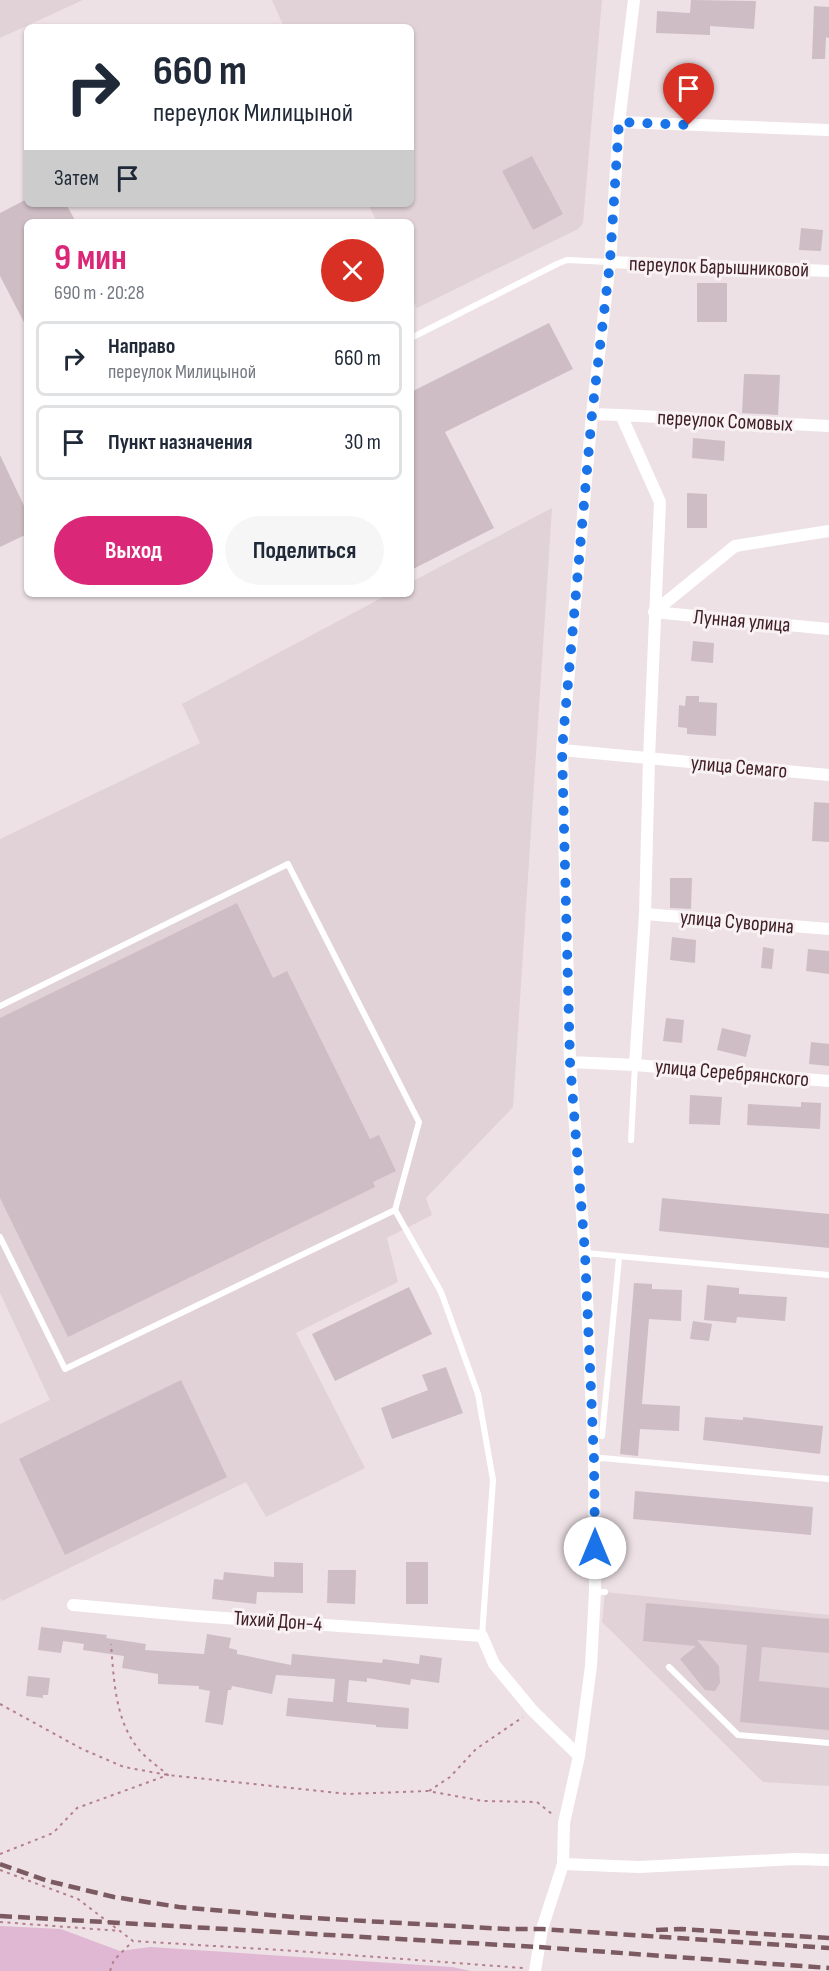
<!DOCTYPE html>
<html lang="ru">
<head>
<meta charset="utf-8">
<style>
  body { margin:0; font-family:"Sofia Sans Condensed",sans-serif; background:#f6f6f7; color:#1f2937; height:100vh; display:flex; flex-direction:column; font-size:22px; white-space:nowrap }
  * { box-sizing:border-box; margin:0 }
  p { font-size:20px; color:#747a83 }
  .icon { flex:none; width:33px; height:33px; fill:none; stroke:currentColor; stroke-width:2; stroke-linecap:round; stroke-linejoin:round }
  .map { position:relative; flex:1; overflow:hidden }
  .side { position:absolute; left:24px; top:219px; width:390px; height:378px; display:flex; flex-direction:column; background:#fff; border-radius:9px; box-shadow:0 2px 4px #0004 }
  .side>* { flex:none }
  .guide { position:absolute; left:24px; top:24px; width:390px; height:183px; border-radius:9px; box-shadow:0 2px 4px #0004; background:#fff; color:#1f2937; overflow:hidden }
  .pin { position:absolute; display:grid; place-items:center; width:51px; height:51px; color:#fff; margin:-62px -26px; border-radius:50% 50% 50% 0; rotate:-45deg; box-shadow:0 0 6px #0007 }
  .pin .icon { rotate:45deg }
  .me { position:absolute; width:66px; margin:-33px; rotate:0deg; stroke-linejoin:round; filter:drop-shadow(0 0 4px #0008) }
  .turn { display:flex; align-items:center; gap:21px; height:126px; padding:0 30px; font-size:27px }
  .turn .icon { width:78px; height:78px; stroke-width:2.5 }
  .turn b { display:block; font-size:42px; line-height:51px }
  .then { display:flex; align-items:center; height:57px; padding:0 30px; background:#0003; gap:12px; font-size:22px }
  .round { display:grid; place-items:center; flex:none; width:63px; height:63px; border-radius:32px; background:#f6f6f7 }
  .summary { display:flex; align-items:center; justify-content:space-between; height:102px; padding:0 30px }
  h1 { font-size:36px; font-weight:700; line-height:45px; color:#db2777 }
  .button { display:flex; gap:12px; margin-top:auto; padding:12px 30px }
  .button a { flex:1; height:69px; border-radius:36px; background:#db2777; color:#fff; font-size:24px; font-weight:700; line-height:69px; text-align:center }
  .button a+a { background:#f6f6f7; color:#1f2937 }
  ul { padding:0; list-style:none }
  li { display:flex; align-items:center; gap:18px; height:75px; margin:0 12px 9px; padding:0 18px; border:3px solid #e0e1e3; border-radius:9px }
  li div { flex:1 }
  li b { display:block; font-size:22px }
  li em { font-style:normal }
  .map>svg:first-child { display:block }
</style>
</head>
<body>
<div class="map">
<svg width="829" height="1971" viewBox="0 0 829 1971">
  <rect width="100%" height="100%" fill="#ede1e6"/>
  <path fill="#e1d2d8" d="M0 0H83L0 38Z
    M272 0H602L583 223 578 229 417 308 411 296V222H377L368 204H411V27H284Z
    M552 508 513 1107 426 1198 432 1215 387 1238 398 1282 296 1333 365 1468 266 1517 246 1482 2 1601 0 1598V1424L50 1400 0 1293V839L200 743 182 704 389 594H411V582Z
    M605 1592 829 1615V1786L763 1782 602 1622Z"/>
  <path fill="#e0b8d3" d="M0 1926 61 1929 120 1951 150 1947 452 1967 471 1971H0Z"/>
  <path fill="#cebdc4" d="M691 0 756 1 754 29 710 26V35L656 33 657 11 690 13Z
    M814 6 829 7V38L826 37 825 59H812Z
    M532 156 563 214 533 230 502 171Z
    M27 199V204H66L76 222H27V328L0 276V213Z
    M801 228 823 230 821 251 799 250Z
    M697 283H727V322H697Z
    M549 323 573 369 445 432 494 528 411 570V392Z
    M744 374 780 375 778 415 742 413Z
    M693 438 725 441 724 461 692 458Z
    M0 455 27 512V534L0 547Z
    M687 493 707 494V528H687Z
    M693 641 714 643 713 663 691 661Z
    M686 696H699V702L717 703 716 736 687 734V728L678 727 679 705 685 706Z
    M814 802 829 803V842L812 841Z
    M670 878H692L691 909 670 908Z
    M237 903 273 978 287 971 370 1139 379 1135 396 1171 373 1182 375 1187 68 1337 0 1198V1018Z
    M672 937 696 940 695 963 670 960Z
    M763 947 774 949 772 969 761 968Z
    M808 949 829 951V974L806 971Z
    M666 1018 684 1020 682 1043 663 1041Z
    M722 1028 751 1035 746 1057 717 1050Z
    M811 1042 829 1044V1066L809 1064Z
    M690 1095 722 1097 720 1125 689 1124Z
    M801 1102 821 1103 820 1129 747 1125 748 1104 801 1107Z
    M662 1198 829 1214V1248L659 1231Z
    M634 1283 652 1284V1289L682 1290 681 1321 649 1319 642 1404 680 1406 679 1431 640 1429 638 1456 620 1454Z
    M707 1285 739 1288V1294L787 1297 785 1321 737 1317 736 1323 704 1320Z
    M409 1287 432 1334 335 1381 312 1334Z
    M693 1321 712 1324 709 1341 690 1339Z
    M446 1367 463 1413 392 1439 381 1408 428 1390 422 1375Z
    M181 1380 227 1477 65 1555 19 1459Z
    M705 1417 743 1420V1417L823 1426 820 1454 703 1440Z
    M635 1491 813 1507 811 1535 633 1519Z
    M274 1562 303 1563V1593L257 1592 256 1604 212 1599 214 1579 223 1580 224 1572 274 1577Z
    M406 1562H428V1604H406Z
    M328 1570H356L355 1604 327 1603Z
    M646 1603 829 1619V1653L762 1647 759 1681 829 1688V1730L740 1722 747 1645 697 1640 719 1666 720 1683 715 1691 705 1690 680 1659 696 1646 643 1641Z
    M41 1627 107 1635 106 1638 146 1644 145 1650 204 1654 207 1634 231 1638 229 1648 237 1650V1654L291 1665 292 1654 382 1663 383 1659 419 1664 420 1655 442 1658 439 1683 411 1679 410 1685 367 1678V1682L349 1680 347 1702 409 1708 408 1729 376 1727V1725L286 1716 288 1698 333 1702 335 1679 276 1675 272 1694 232 1686 231 1690H228L223 1725 205 1722 210 1691 199 1689V1686L158 1684V1674L122 1668 124 1656 83 1650 84 1644 63 1641 61 1653 38 1650Z
    M28 1676 50 1678 48 1695H43V1698L26 1696Z"/>
  <g fill="none" stroke-linecap="round" stroke-linejoin="round">
    <path stroke="#b47f8c" stroke-width="2" stroke-dasharray="3 4.5" stroke-linecap="butt" d="M0 1704 82 1749 124 1767 168 1775 348 1794 428 1791 483 1801 537 1802 552 1814
      M429 1791 450 1777 476 1749 523 1717
      M0 1854 53 1833 77 1808 168 1775C160 1768 151 1762 143 1754 115 1725 114 1681 111 1644
      M0 1870 78 1899 133 1941 296 1951 523 1968
      M0 1922 121 1931
      M110 1971 114 1960 133 1941"/>
    <path stroke="#fff" stroke-width="6" d="M411 338 557 264 567 260 609 262
      M0 1006 288 864 419 1122 395 1210 441 1292 478 1394 493 1480 482 1636
      M631 1140 635 1065
      M0 1237 65 1369 395 1210
      M585 1253 829 1275
      M602 1436 619 1258
      M594 1460 602 1458 829 1479
      M595 1592H605
      M669 1667 738 1735 829 1743"/>
    <path stroke="#fff" stroke-width="12" d="M619 122 829 130
      M610 262 829 271
      M592 414 621 415 660 502 649 759 645 914 635 1065
      M621 415 829 426
      M654 612 735 546 829 531
      M654 612 829 629
      M562 750 829 775
      M645 914 829 929
      M570 1062 635 1065 829 1081
      M73 1605 196 1616 482 1636 494 1664 532 1710 579 1756
      M563 1864 639 1867 796 1859 829 1860
      M535 1971 542 1929 563 1864 564 1823 579 1756 591 1666 595 1592 594 1460 585 1253 570 1062 562 750 592 414 610 262 619 122 634 0"/>
    <path stroke="#7b5a61" stroke-width="4.5" stroke-dasharray="12 6" stroke-linecap="butt" d="M0 1864 48 1881 114 1897 179 1907 294 1917 507 1929H542L829 1948
      M0 1916 538 1947 829 1968
      M656 1930 681 1929 829 1938"/>
  </g>
  <g fill="none" stroke-linecap="round" stroke-linejoin="round">
    <path stroke="#1a73e8" stroke-width="10" stroke-dasharray="0 18" d="M595 1548 594 1460 585 1253 570 1062 562 750 592 414 610 262 619 122 689 125"/>
  </g>
  <g text-anchor="middle" dominant-baseline="central" stroke-width="6" stroke-linejoin="round" paint-order="stroke">
    <g font-size="21" fill="#402026" stroke="#f9f2f5">
      <text transform="translate(719 267) rotate(2)">переулок Барышниковой</text>
      <text transform="translate(725 421) rotate(3)">переулок Сомовых</text>
      <text transform="translate(742 621) rotate(5)">Лунная улица</text>
      <text transform="translate(739 767) rotate(5)">улица Семаго</text>
      <text transform="translate(737 922) rotate(5)">улица Суворина</text>
      <text transform="translate(732 1073) rotate(5)">улица Серебрянского</text>
      <text transform="translate(278 1621) rotate(4)">Тихий Дон-4</text>
    </g>
  </g>
</svg>
<div class="pin" style="left:689px;top:125px;background:#d93025"><svg class="icon" aria-label="arrive" viewBox="0 0 24 24"><path d="M6 21V4h12l-3 4 3 4H6"/></svg></div>
<svg class="me" style="left:595px;top:1548px" viewBox="-20 -20 40 40"><circle r="19" fill="#fff"/><path d="M0-13L10 11 0 6-10 11z" fill="#1a73e8"/></svg>
<div class="guide">
<div class="turn"><svg class="icon" aria-label="right" viewBox="0 0 24 24"><path d="M7 20v-9h11M14 6l5 5-5 5"/></svg><div><b>660 m</b>переулок Милицыной</div></div>
<div class="then">Затем<svg class="icon" aria-label="arrive" viewBox="0 0 24 24"><path d="M6 21V4h12l-3 4 3 4H6"/></svg></div>
</div>
<section class="side">
<div class="summary"><div><h1>9 мин</h1><p>690 m · 20:28</p></div><a class="round" style="background:#d93025;color:#fff"><svg class="icon" aria-label="close" viewBox="0 0 24 24"><path d="M6 6l12 12M18 6L6 18"/></svg></a></div>
<ul>
<li><svg class="icon" aria-label="right" viewBox="0 0 24 24"><path d="M7 20v-9h11M14 6l5 5-5 5"/></svg><div><b>Направо</b><p>переулок Милицыной</p></div><em>660 m</em></li>
<li><svg class="icon" aria-label="arrive" viewBox="0 0 24 24"><path d="M6 21V4h12l-3 4 3 4H6"/></svg><div><b>Пункт назначения</b></div><em>30 m</em></li>
</ul>
<div class="button"><a>Выход</a><a>Поделиться</a></div>
</section>
</div>
</body>
</html>
